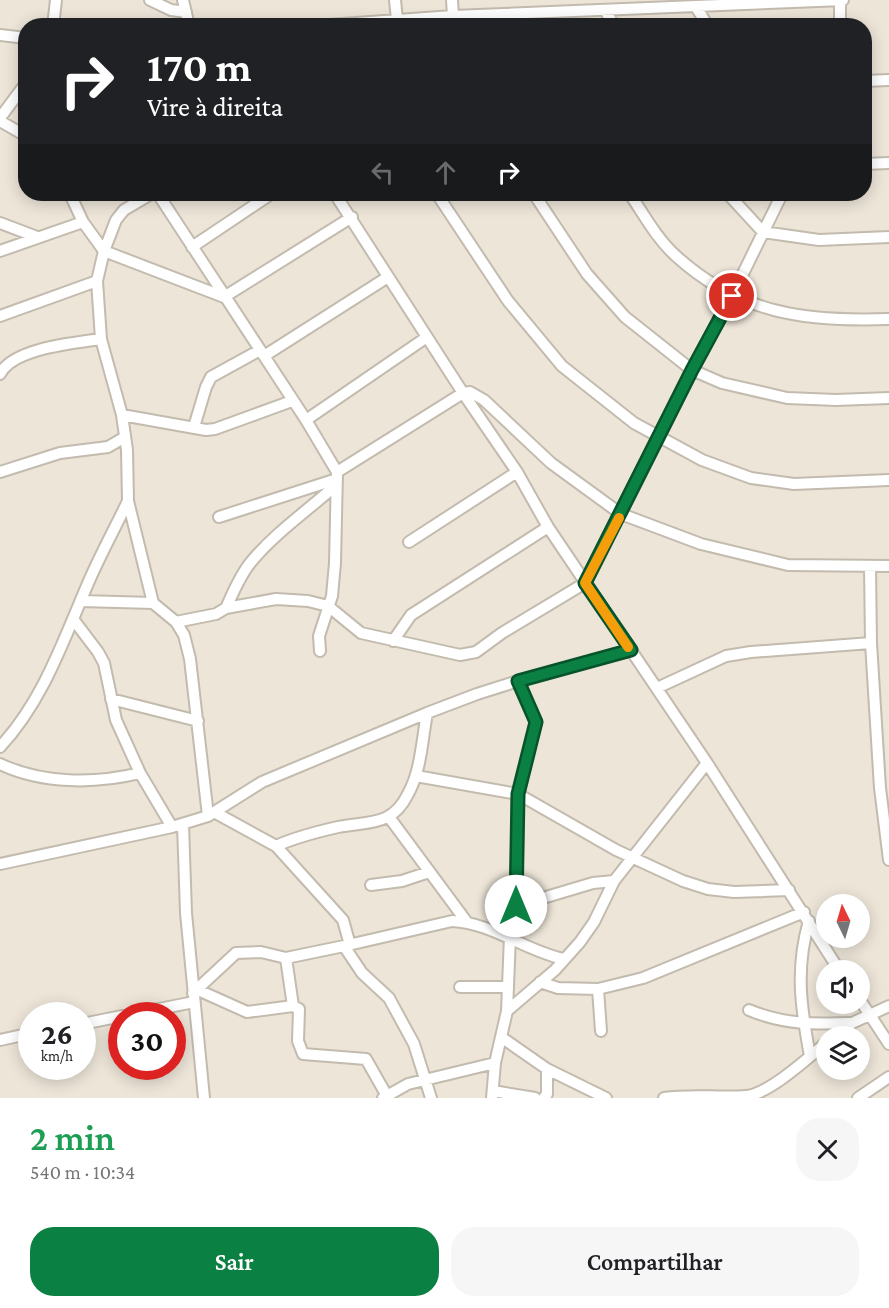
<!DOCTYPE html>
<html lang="pt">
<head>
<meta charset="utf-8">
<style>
  body { margin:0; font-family:"Crimson Pro",serif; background:#f6f6f6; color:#202124; height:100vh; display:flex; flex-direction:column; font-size:22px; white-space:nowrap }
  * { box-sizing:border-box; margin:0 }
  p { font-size:20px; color:#757577 }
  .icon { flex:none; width:33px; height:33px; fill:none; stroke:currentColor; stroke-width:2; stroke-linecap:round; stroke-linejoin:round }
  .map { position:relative; height:1098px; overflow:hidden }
  .side { display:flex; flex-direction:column; background:#fff; flex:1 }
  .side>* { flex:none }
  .guide { position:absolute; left:18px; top:18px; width:854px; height:183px; border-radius:24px; box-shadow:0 3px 15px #0003; background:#202124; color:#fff; overflow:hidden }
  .needle { width:39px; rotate:355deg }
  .fabs { position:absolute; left:816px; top:894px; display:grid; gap:12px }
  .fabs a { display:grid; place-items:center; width:54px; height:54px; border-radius:50%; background:#fff; box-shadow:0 3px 15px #0003; font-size:30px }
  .speed { position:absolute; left:18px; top:1002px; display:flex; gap:12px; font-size:30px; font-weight:700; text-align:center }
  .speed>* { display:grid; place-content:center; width:78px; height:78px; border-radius:50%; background:#fff; box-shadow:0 3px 15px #0003; line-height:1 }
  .speed small { font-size:15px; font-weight:400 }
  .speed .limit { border:9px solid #d22; background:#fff; color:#111 }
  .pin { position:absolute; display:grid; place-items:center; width:51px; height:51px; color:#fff; margin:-26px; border:3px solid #fff; border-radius:50%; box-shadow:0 2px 6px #0007 }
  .me { position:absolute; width:66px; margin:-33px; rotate:0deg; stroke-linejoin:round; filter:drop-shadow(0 0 4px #0008) }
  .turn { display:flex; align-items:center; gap:21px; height:126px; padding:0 30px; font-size:27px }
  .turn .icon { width:78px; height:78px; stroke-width:2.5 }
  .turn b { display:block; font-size:42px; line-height:51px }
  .lanes { display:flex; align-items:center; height:57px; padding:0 30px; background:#0003; justify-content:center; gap:30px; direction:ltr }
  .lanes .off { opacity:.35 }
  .round { display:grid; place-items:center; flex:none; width:63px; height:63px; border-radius:24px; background:#f6f6f6 }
  .summary { display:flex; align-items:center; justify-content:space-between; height:102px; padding:0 30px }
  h1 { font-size:36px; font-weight:600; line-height:45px; color:#1e9e55 }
  .primary-button { display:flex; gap:12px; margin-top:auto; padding:12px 30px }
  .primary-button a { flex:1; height:69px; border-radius:24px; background:#0b8043; color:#fff; font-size:24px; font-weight:600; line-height:69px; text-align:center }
  .primary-button a+a { background:#f6f6f6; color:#202124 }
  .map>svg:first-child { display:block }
</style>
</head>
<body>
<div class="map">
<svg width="889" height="1098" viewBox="0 0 889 1098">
  <rect width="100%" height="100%" fill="#ede5d8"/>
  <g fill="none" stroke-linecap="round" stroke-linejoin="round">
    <defs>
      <path id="minor" d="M150 0 171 10 186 12
        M183 0 189 26
        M395 0 397 20
        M452 0 453 16
        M696 7 708 26
        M605 10 614 26
        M510 14 517 26
        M53 26 56 0
        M315 26 453 16 843 0
        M840 26V0
        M0 35 26 38
        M864 81 889 80
        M0 118 26 83
        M0 121 26 136
        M864 164 889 163
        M70 194 83 222 104 251 224 297 352 217
        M151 194 124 210 116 220 104 251 97 281 101 339 122 415 127 450 128 501 153 603
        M158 194 306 420 337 472 335 563 332 596 319 636 320 651
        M335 194 463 393 517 472 548 527 707 763 839 970
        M437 194 508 301 562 366 634 423 702 460 751 478 794 484 889 480
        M534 194 587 274 625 317 692 370 722 383 787 398 836 400 889 398
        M630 194C644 215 657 239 676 256 740 314 806 322 889 319
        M728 194 763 232 819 240 889 237
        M0 223 37 237
        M192 247 271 194
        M0 251 83 222
        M0 316 97 281
        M264 356 388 277
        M0 374C13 348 75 343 101 339
        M122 415 206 430 215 429 292 401
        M306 420 427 337
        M194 427 206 387 211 377 260 350
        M0 472 60 453 108 447 125 437
        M337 472 463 393 470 392 484 400 551 463 621 514 701 544 788 565 889 566
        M219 517 337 479
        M409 542 517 472
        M870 566 871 643 880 788 889 860
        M81 601 153 603 176 622 184 635 190 659 208 816
        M226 608C233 593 240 575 251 562 275 533 307 511 335 486
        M73 619 98 652 104 663 116 720 140 773 172 827
        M176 622 216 614 226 608 276 599 308 601 328 606 361 633 460 655 476 652 502 633 585 583 692 370 732 296 782 194
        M393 641 411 615 548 527
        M657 688 726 656 751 652 871 643
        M111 699 198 721
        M0 747C42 702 62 644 86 588 98 559 114 530 128 501
        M0 764C42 784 95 784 140 773
        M416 776 518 794 616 850 683 881 708 889 734 892 789 890
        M214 812 276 846C296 837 316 832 338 827 368 821 392 827 408 794 421 771 422 740 427 713
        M389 817 466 921
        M183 824 186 913 204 1098
        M276 846 343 920 350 945
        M0 864 172 827 208 816 262 782 427 713 477 694 518 681 631 650
        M371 885 402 881 429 872
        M516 906 593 883 614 881
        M809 921C795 969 801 1008 810 1056
        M344 946 362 973 389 998 414 1044 431 1098
        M286 958 293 1006 299 1009 298 1041 303 1054 366 1059 387 1096
        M540 982 558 988 598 989 643 978 804 912
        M460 987H507
        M598 989 601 1031
        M198 990 247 1012 293 1006
        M193 993 236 953 261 952 286 958 344 946 452 921C493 923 525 951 564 959
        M860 1000 889 1044
        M749 1010C785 1025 815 1024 852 1023
        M507 1011 555 970 580 942 594 922 614 881 707 763
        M124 1016 194 1002
        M82 1024 122 1016
        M835 1036 852 1023 889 1006
        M501 1037 547 1069 606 1098
        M0 1040 32 1033
        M493 1091 535 1098
        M383 1098 408 1084 495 1063
        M492 1098 495 1063 507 1011 510 936 516 906 518 794 536 722 518 681
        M544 1098 547 1094V1069
        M664 1098C691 1094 719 1098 746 1096 769 1094 808 1058 826 1043
        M858 1098 889 1077"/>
    </defs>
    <use href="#minor" stroke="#c2bbae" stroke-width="14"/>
    <use href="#minor" stroke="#fff" stroke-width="10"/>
  </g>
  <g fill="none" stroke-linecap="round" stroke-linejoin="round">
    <defs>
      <path id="route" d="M516 906 518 794 536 722 518 681 631 650 585 583 692 370 732 296"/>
    </defs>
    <use href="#route" stroke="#07532c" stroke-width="15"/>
    <use href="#route" stroke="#0b8043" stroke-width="10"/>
    <path stroke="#f59e0b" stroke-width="10" d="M619 518 585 583 628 647"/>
  </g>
</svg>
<div class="fabs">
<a><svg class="needle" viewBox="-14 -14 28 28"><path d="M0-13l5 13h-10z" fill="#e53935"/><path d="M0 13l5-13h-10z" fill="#757577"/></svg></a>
<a><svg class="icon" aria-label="sound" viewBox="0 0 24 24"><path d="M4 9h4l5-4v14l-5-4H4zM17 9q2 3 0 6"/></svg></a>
<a><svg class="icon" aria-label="layers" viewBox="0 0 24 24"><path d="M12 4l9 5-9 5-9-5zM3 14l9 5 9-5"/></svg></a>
</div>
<div class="speed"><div>26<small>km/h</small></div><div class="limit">30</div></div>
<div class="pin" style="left:732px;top:296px;background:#d93025"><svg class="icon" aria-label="arrive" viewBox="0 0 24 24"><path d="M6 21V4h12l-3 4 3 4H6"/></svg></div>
<svg class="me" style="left:516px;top:906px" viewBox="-20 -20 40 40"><circle r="19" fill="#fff"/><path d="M0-13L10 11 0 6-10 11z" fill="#0b8043"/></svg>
<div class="guide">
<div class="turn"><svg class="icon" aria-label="right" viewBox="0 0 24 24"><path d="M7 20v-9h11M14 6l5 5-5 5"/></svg><div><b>170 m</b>Vire à direita</div></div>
<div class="lanes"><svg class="icon off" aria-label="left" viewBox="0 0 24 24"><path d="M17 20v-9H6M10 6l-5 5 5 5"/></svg><svg class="icon off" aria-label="ahead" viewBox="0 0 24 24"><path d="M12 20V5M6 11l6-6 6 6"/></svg><svg class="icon" aria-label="right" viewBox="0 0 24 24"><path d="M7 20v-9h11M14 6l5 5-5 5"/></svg></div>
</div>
</div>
<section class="side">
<div class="summary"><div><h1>2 min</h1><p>540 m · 10:34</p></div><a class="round"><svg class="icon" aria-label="close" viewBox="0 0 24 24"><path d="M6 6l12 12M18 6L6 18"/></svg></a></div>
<div class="primary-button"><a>Sair</a><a>Compartilhar</a></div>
</section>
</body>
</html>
